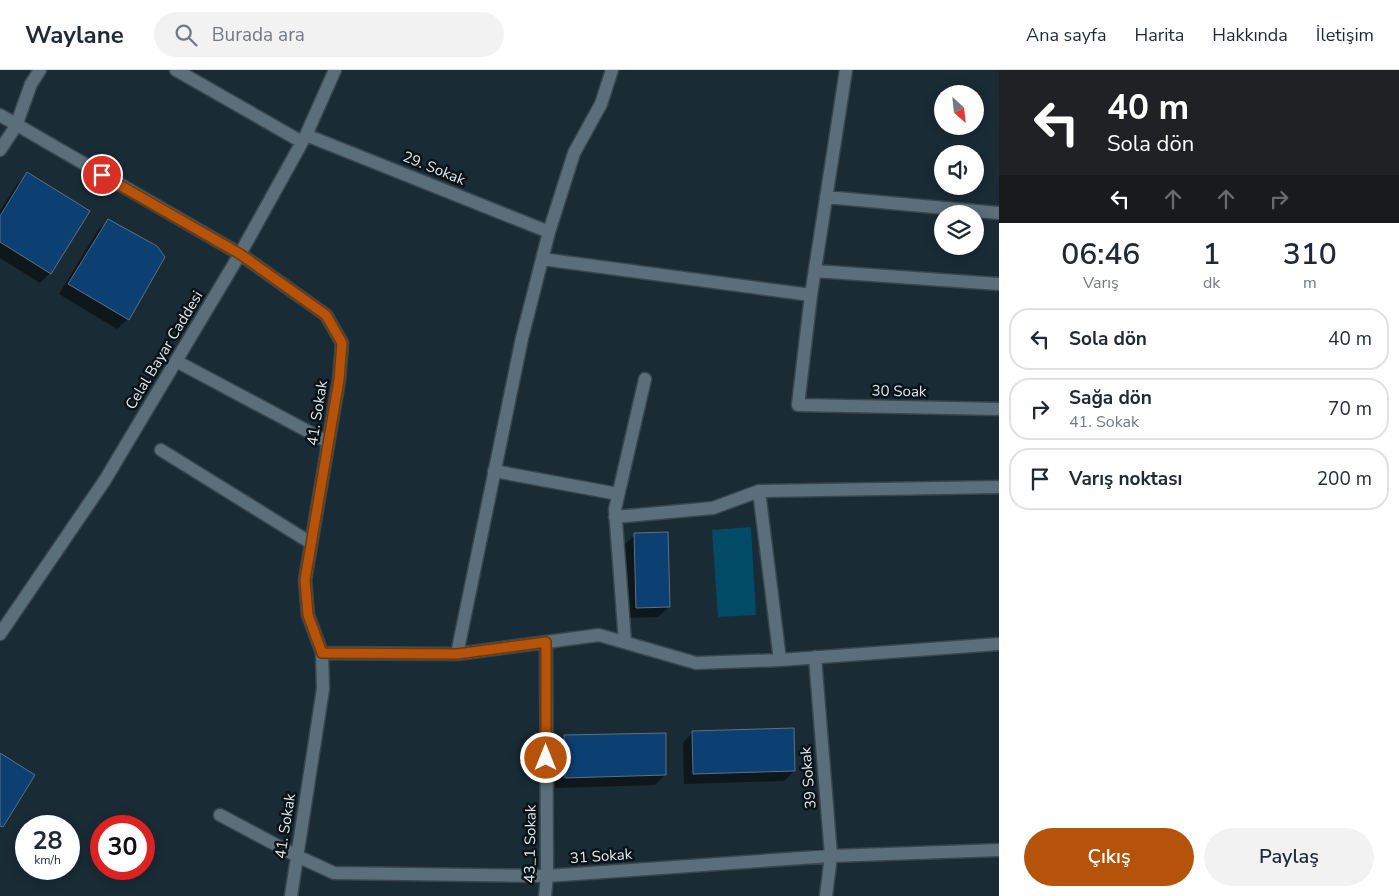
<!DOCTYPE html>
<html lang="tr">
<head>
<meta charset="utf-8">
<style>
  body { margin:0; font-family:"Nunito Sans",sans-serif; background:#f2f2f3; color:#1f2937; height:100vh; display:flex; flex-direction:column; font-size:19px; white-space:nowrap }
  * { box-sizing:border-box; margin:0 }
  p { font-size:16px; color:#747a83 }
  .icon { flex:none; width:28px; height:28px; fill:none; stroke:currentColor; stroke-width:2; stroke-linecap:round; stroke-linejoin:round }
  .map { position:relative; flex:1; overflow:hidden }
  .details { display:flex; flex-direction:column; background:#fff; width:400px }
  .details>* { flex:none }
  .guide { background:#202124; color:#fff; overflow:hidden }
  .needle { width:32px; rotate:153deg }
  .tools { position:absolute; left:934px; top:15px; display:grid; gap:10px }
  .tools a { display:grid; place-items:center; width:50px; height:50px; border-radius:50%; background:#fff; box-shadow:0 2px 12px #0003; font-size:25px }
  .speed { position:absolute; left:15px; top:745px; display:flex; gap:10px; font-size:25px; font-weight:700; text-align:center }
  .speed>* { display:grid; place-content:center; width:65px; height:65px; border-radius:50%; background:#fff; box-shadow:0 2px 12px #0003; line-height:1 }
  .speed small { font-size:12px; font-weight:400 }
  .speed .limit { border:8px solid #d22; background:#fff; color:#111 }
  .pin { position:absolute; display:grid; place-items:center; width:42px; height:42px; color:#fff; margin:-21px; border:2px solid #fff; border-radius:50%; box-shadow:0 1px 5px #0007 }
  .me { position:absolute; width:55px; margin:-28px; rotate:0deg; stroke-linejoin:round; filter:drop-shadow(0 0 4px #0008) }
  .turn { display:flex; align-items:center; gap:18px; height:105px; padding:0 25px; font-size:22px }
  .turn .icon { width:65px; height:65px; stroke-width:2.5 }
  .turn b { display:block; font-size:35px; line-height:42px }
  .lanes { display:flex; align-items:center; height:48px; padding:0 25px; background:#0003; justify-content:center; gap:25px; direction:ltr }
  .lanes .off { opacity:.35 }
  .eta { display:flex; justify-content:space-evenly; align-items:center; height:85px; text-align:center }
  .eta b { font-size:30px; font-weight:600; line-height:35px }
  .button { display:flex; gap:10px; margin-top:auto; padding:10px 25px }
  .button a { flex:1; height:58px; border-radius:30px; background:#b45309; color:#fff; font-size:20px; font-weight:600; line-height:58px; text-align:center }
  .button a+a { background:#f2f2f3; color:#1f2937 }
  ul { padding:0; list-style:none }
  li { display:flex; align-items:center; gap:15px; height:62px; margin:0 10px 8px; padding:0 15px; border:2px solid #e0e1e3; border-radius:20px }
  li div { flex:1 }
  li b { display:block; font-size:19px }
  li em { font-style:normal }
  header { display:flex; align-items:center; gap:30px; box-sizing:border-box; height:70px; padding:0 25px; background:#fff; border-bottom:1px solid #e0e1e3 }
  header strong { font-size:24px }
  nav { display:flex; gap:28px; margin-inline-start:auto; font-size:18px }
  .search { width:350px; height:45px; background:#f2f2f3; display:flex; align-items:center; gap:12px; box-sizing:border-box; padding:0 18px; border-radius:28px; color:#747a83; font-size:19px }
  main { display:flex; flex:1; min-height:0 }
  .map>svg:first-child { display:block }
</style>
</head>
<body>
<header>
<strong>Waylane</strong>
<div class="search"><svg class="icon" aria-label="search" viewBox="0 0 24 24"><circle cx="10" cy="10" r="6"/><path d="M15 15l6 6"/></svg>Burada ara</div>
<nav><a>Ana sayfa</a><a>Harita</a><a>Hakkında</a><a>İletişim</a></nav>
</header>
<main>
<div class="map">
<svg width="999" height="826" viewBox="0 0 999 826">
  <rect width="100%" height="100%" fill="#192b35"/>
  <path fill="#014b67" d="M751 457 756 545 718 547 712 460Z"/>
  <path fill="#0007" d="M28 104 50 203 40 213 0 188V141L17 114Z
    M109 150 128 249 117 259 59 224 98 160Z
    M635 465 669 537 658 547 626 548 624 475Z
    M693 662 794 701 784 711 684 714 683 673Z
    M564 666 665 705 655 715 555 718 554 676Z"/>
  <path fill="#0d4072" stroke="#616f7f" d="M27 102 90 141 51 204 0 172V146Z
    M108 149 157 176 165 187 129 250 68 214Z
    M668 462 670 537 636 538 634 463Z
    M794 658 795 701 693 704 692 661Z
    M666 663V705L565 708 564 665Z
    M0 683 35 705 3 757 0 756Z"/>
  <g fill="none" stroke-linecap="round" stroke-linejoin="round">
    <defs>
      <path id="minor" d="M176 0 302 72
        M846 0 811 225 798 335 999 339
        M0 45 240 184 326 245 342 273 339 310 305 510 308 545 322 583 323 619 291 826
        M306 65 549 162
        M0 80 16 56 31 14 40 0
        M826 127 999 143
        M542 189 811 225
        M815 201 999 214
        M176 291 328 372
        M161 380 311 473
        M494 401 618 424
        M759 421 780 590
        M615 447 713 438 759 421 999 417
        M0 564 105 410 240 184 306 65 335 0
        M625 572 615 439 645 309
        M322 583 457 584 599 565 696 593 780 590 999 574
        M457 584 522 268 549 162 574 83 601 34 612 0
        M815 587 831 786 826 826
        M220 745 297 786 334 803 547 806 831 786 999 780
        M545 826 547 806 546 572"/>
    </defs>
    <use href="#minor" stroke="#38474f" stroke-width="15"/>
    <use href="#minor" stroke="#5a6f7a" stroke-width="12"/>
  </g>
  <g fill="none" stroke-linecap="round" stroke-linejoin="round">
    <defs>
      <path id="route" d="M102 105 240 184 326 245 342 273 339 310 305 510 308 545 322 583 457 584 546 572V688"/>
    </defs>
    <use href="#route" stroke="#753606" stroke-width="12"/>
    <use href="#route" stroke="#b45309" stroke-width="9"/>
  </g>
  <g text-anchor="middle" dominant-baseline="central" stroke-width="5" stroke-linejoin="round" paint-order="stroke">
    <g font-size="15" fill="#deeaf0" stroke="#0a1317">
      <text transform="translate(434 98) rotate(22)">29. Sokak</text>
      <text transform="translate(164 280) rotate(-59)">Celal Bayar Caddesi</text>
      <text transform="translate(899 321) rotate(1)">30 Soak</text>
      <text transform="translate(317 343) rotate(-81)">41. Sokak</text>
      <text transform="translate(808 708) rotate(-95)">39 Sokak</text>
      <text transform="translate(285 756) rotate(-81)">41. Sokak</text>
      <text transform="translate(530 774) rotate(-89)">43_1 Sokak</text>
      <text transform="translate(601 786) rotate(-4)">31 Sokak</text>
    </g>
  </g>
</svg>
<div class="tools">
<a><svg class="needle" viewBox="-14 -14 28 28"><path d="M0-13l5 13h-10z" fill="#e53935"/><path d="M0 13l5-13h-10z" fill="#747a83"/></svg></a>
<a><svg class="icon" aria-label="sound" viewBox="0 0 24 24"><path d="M4 9h4l5-4v14l-5-4H4zM17 9q2 3 0 6"/></svg></a>
<a><svg class="icon" aria-label="layers" viewBox="0 0 24 24"><path d="M12 4l9 5-9 5-9-5zM3 14l9 5 9-5"/></svg></a>
</div>
<div class="speed"><div>28<small>km/h</small></div><div class="limit">30</div></div>
<div class="pin" style="left:102px;top:105px;background:#d93025"><svg class="icon" aria-label="arrive" viewBox="0 0 24 24"><path d="M6 21V4h12l-3 4 3 4H6"/></svg></div>
<svg class="me" style="left:546px;top:688px" viewBox="-20 -20 40 40"><circle r="17" fill="#b45309" stroke="#fff" stroke-width="3"/><path d="M0-11L8 9 0 5-8 9z" fill="#fff"/></svg>
</div>
<section class="details">
<div class="guide">
<div class="turn"><svg class="icon" aria-label="left" viewBox="0 0 24 24"><path d="M17 20v-9H6M10 6l-5 5 5 5"/></svg><div><b>40 m</b>Sola dön</div></div>
<div class="lanes"><svg class="icon" aria-label="left" viewBox="0 0 24 24"><path d="M17 20v-9H6M10 6l-5 5 5 5"/></svg><svg class="icon off" aria-label="ahead" viewBox="0 0 24 24"><path d="M12 20V5M6 11l6-6 6 6"/></svg><svg class="icon off" aria-label="ahead" viewBox="0 0 24 24"><path d="M12 20V5M6 11l6-6 6 6"/></svg><svg class="icon off" aria-label="right" viewBox="0 0 24 24"><path d="M7 20v-9h11M14 6l5 5-5 5"/></svg></div>
</div>
<div class="eta">
<div><b>06:46</b><p>Varış</p></div>
<div><b>1</b><p>dk</p></div>
<div><b>310</b><p>m</p></div>
</div>
<ul>
<li><svg class="icon" aria-label="left" viewBox="0 0 24 24"><path d="M17 20v-9H6M10 6l-5 5 5 5"/></svg><div><b>Sola dön</b></div><em>40 m</em></li>
<li><svg class="icon" aria-label="right" viewBox="0 0 24 24"><path d="M7 20v-9h11M14 6l5 5-5 5"/></svg><div><b>Sağa dön</b><p>41. Sokak</p></div><em>70 m</em></li>
<li><svg class="icon" aria-label="arrive" viewBox="0 0 24 24"><path d="M6 21V4h12l-3 4 3 4H6"/></svg><div><b>Varış noktası</b></div><em>200 m</em></li>
</ul>
<div class="button"><a>Çıkış</a><a>Paylaş</a></div>
</section>
</main>
</body>
</html>
